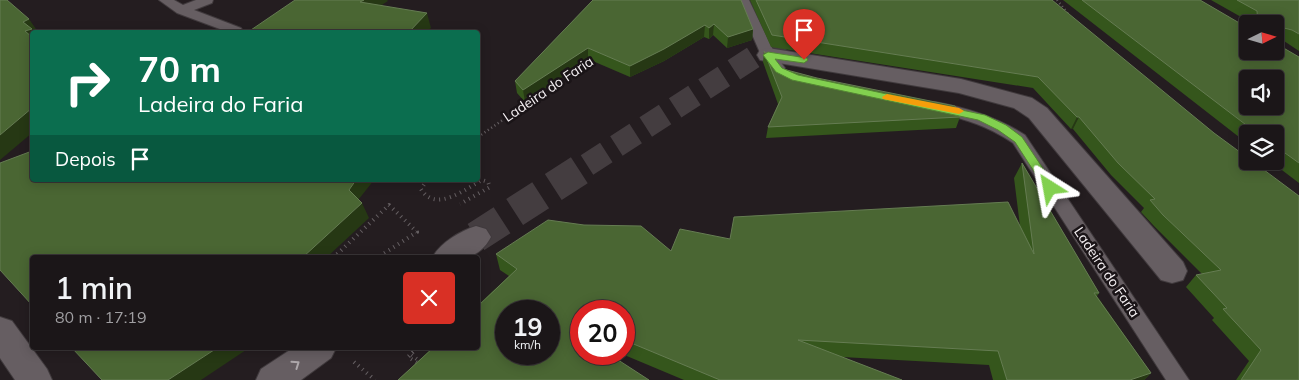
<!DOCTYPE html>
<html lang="pt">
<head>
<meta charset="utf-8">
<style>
  body { margin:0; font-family:Mulish,sans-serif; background:#282325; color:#f1f3f6; height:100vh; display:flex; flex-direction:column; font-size:19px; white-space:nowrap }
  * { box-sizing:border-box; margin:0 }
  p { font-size:16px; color:#a09fa2 }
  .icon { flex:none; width:28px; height:28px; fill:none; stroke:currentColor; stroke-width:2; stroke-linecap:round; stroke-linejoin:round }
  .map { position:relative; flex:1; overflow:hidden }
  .sheet { position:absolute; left:30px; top:255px; width:450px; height:95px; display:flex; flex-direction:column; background:#1b1618; border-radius:5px; box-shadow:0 2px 12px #0003,0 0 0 1px #393537 }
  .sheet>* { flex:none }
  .guide { position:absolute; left:30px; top:30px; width:450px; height:152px; border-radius:5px; box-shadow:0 2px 12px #0003,0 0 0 1px #393537; background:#0b6e4f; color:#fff; overflow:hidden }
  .needle { width:32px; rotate:85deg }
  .buttons { position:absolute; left:1239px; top:15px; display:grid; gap:10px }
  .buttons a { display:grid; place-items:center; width:45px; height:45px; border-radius:5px; background:#1b1618; box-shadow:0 2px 12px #0003,0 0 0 1px #393537; font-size:25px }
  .speed { position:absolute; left:495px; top:300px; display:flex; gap:10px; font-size:25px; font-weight:700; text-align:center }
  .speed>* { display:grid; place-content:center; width:65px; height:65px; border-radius:50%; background:#1b1618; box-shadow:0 2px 12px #0003,0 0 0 1px #393537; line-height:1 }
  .speed small { font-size:12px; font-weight:400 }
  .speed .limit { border:8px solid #d22; background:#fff; color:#111 }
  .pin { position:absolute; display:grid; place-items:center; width:42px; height:42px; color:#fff; margin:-51px -21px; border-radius:50% 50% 50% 0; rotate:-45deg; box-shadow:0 0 5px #0007 }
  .pin .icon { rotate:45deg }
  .me { position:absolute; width:55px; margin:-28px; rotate:326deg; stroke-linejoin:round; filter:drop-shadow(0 0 4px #0008) }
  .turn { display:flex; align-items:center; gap:18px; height:105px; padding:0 25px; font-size:22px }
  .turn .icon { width:65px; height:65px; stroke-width:2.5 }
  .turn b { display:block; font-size:35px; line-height:42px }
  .then { display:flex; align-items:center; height:48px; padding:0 25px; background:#0003; gap:10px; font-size:19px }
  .round { display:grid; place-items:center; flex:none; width:52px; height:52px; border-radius:5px; background:#282325 }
  .headline { display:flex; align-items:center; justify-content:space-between; height:85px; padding:0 25px }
  h1 { font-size:30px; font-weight:600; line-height:38px }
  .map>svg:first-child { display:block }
</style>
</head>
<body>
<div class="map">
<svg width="1299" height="380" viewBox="0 0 1299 380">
  <rect width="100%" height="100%" fill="#241d20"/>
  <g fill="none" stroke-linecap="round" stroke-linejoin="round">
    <path stroke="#443d40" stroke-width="23" stroke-dasharray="23 12" stroke-linecap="butt" d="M587 165 842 0"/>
    <path stroke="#443d40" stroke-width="31" stroke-dasharray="31 15" stroke-linecap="butt" d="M476 237 589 164"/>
    <defs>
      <path id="lane" d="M159 0H174L183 5 196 0H213L212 3 194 10 241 28 243 31 228 32 177 13Z
        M737 0H749L775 54 785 68 783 71H773L761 55Z
        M935 102C968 108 997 117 1025 135L1189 380H1166L1013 143C985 124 962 119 930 110L927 107 930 104Z"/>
      <path id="street" d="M768 48 961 79 1032 98 1047 108 1183 262 1187 271 1183 280 1172 283 1161 280 1029 118 1014 108 959 93 760 60 757 55 760 50Z
        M0 317 12 321 47 369 52 380H15L0 358Z"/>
      <path id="secondary" d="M476 226 486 229 491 237C477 263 457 258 432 258 440 243 460 231 476 226Z
        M293 348H336L331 358 301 380H256L261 369Z"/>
    </defs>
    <use href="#lane" stroke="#403a3d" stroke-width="2"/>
    <use href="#street" stroke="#403a3d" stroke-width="2"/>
    <use href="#secondary" stroke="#403a3d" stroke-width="2"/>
    <path stroke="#666063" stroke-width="2.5" stroke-dasharray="1 3" stroke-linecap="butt" d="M1057 0 1069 15
      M478 137 593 58"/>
    <path stroke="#666063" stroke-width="4" stroke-dasharray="1 4.5" stroke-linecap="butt" d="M427 180 421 189C435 213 464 190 482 180L488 182 490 187 460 204
      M333 258 389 205 417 232 377 258
      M417 348 410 354 422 363
      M354 362 375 380"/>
    <use href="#lane" fill="#665e62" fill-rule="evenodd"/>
    <use href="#street" fill="#665e62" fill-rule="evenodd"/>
    <use href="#secondary" fill="#665e62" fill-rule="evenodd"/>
    <path stroke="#666063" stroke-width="4" stroke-dasharray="1 4.5" stroke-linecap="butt" d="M417 348 408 357 419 364"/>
  </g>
  <path fill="#35561c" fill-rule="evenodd" d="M593 0 753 29 752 40 727 48 713 35 709 39 704 37 664 61 630 77 588 59 525 102 517 93 515 81Z
    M750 0H1052L1299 380H1236L1249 361 1212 320 1214 318 1186 287 1196 275 1202 274 1154 226 1141 212 1144 208 1111 175 1073 129H1071L1033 88 771 47Z
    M1063 0H1200L1275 51V24H1250V22L1211 0H1299V51L1284 41 1280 40 1277 44 1299 57V183L1270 161H1275V134H1248V144Z
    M764 51 774 63 783 69 960 117 956 128 766 138 768 127 778 104 763 62Z
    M1022 163 1099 293 1097 296 1151 373 1144 380H993L989 365 842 357 902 380H684L622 354 618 360 398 380 509 276 500 270 496 254 671 251 730 239 1020 226 1014 178ZM624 311V354H581Z"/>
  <path fill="#263814" d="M364 0H387L388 1 365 16 360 2Z
    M427 13 431 28 426 32H409Z
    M29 19 38 32H32V42L25 31 23 22Z
    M714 24 713 35 709 39V28Z
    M705 25 704 37 664 61 630 77V66Z
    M753 29 752 40 727 48 728 37Z
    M588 48V59L525 102 523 90Z
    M32 108V133L0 160V135Z
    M1077 117H1079L1073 129H1071Z
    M356 180H374L355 204 349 190Z
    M362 203 369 218 326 258H302Z
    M217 348H249L201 380H168Z
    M613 354H622L613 370 612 356Z
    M1151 373 1144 380H1130Z"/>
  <path fill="#4a6633" stroke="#657c52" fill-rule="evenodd" d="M0 0H7L29 19 23 22 32 29 25 31 32 37V108L0 135Z
    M295 0H364L360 2 427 13 409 32H248Z
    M593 0H741L753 29 728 37 714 24 709 28 705 25 664 49 630 66 588 48 523 90 515 81Z
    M756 0H1052L1214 133 1248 158V161H1252L1299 196V380H1241L1261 350 1223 309 1227 308 1196 275 1221 270 1163 215 1150 200 1155 199 1118 163 1079 117H1077L1038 77 772 35Z
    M1082 0H1200L1248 28V51H1275V43L1299 57V163L1278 148H1275V134H1258ZM1248 79H1275V106H1248Z
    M1237 0H1299V34L1292 30 1284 28 1281 30V38H1275V24H1258L1257 11Z
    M764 51 774 63 783 69 817 78 955 106 960 117 768 127 782 97Z
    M32 151V180H356L349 190 362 203 302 258H32V305L0 270V163Z
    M1022 163 1099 293H1094L1151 373 1130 380H1007L998 351 798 340 902 380H720L624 340V311H581V354H613L612 356 649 380H398L433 348H478V306L517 269 496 254 548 220 584 225 641 226 671 251 680 229 730 239 734 217 1008 202 1034 254ZM506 311H549V354H506Z
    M72 348H217L168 380H102Z"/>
  <defs><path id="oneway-chevron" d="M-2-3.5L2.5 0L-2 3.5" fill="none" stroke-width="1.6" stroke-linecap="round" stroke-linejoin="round" transform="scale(1.25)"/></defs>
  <use stroke="#aea8ab" href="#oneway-chevron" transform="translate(296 364) rotate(-35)"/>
  <path fill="#82d04f" stroke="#548733" d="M768 52 807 58 808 60 804 63 775 59 782 68 798 75 985 115 1006 125 1022 137 1056 188 1050 191 1046 190 1015 142 998 130 978 120 792 80 776 72 763 55Z"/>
  <path fill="#f59e0b" d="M887 94 959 108 964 111 959 114 883 99 882 97Z"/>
  <g text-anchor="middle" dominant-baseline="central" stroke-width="5" stroke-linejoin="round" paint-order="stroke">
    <g font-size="14" fill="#f6f1f4" stroke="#1a1417">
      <text transform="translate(548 89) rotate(-34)">Ladeira do Faria</text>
      <text transform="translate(1107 272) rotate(56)">Ladeira do Faria</text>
    </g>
  </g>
</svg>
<div class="buttons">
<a><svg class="needle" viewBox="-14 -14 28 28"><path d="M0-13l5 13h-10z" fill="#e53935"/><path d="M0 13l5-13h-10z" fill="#a09fa2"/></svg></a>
<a><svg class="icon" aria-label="sound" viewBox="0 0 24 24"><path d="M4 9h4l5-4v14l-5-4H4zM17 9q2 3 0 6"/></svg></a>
<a><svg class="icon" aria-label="layers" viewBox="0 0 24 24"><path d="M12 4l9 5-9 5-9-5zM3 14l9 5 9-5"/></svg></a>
</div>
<div class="speed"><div>19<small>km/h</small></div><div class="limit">20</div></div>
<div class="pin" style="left:804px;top:60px;background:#d93025"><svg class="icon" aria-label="arrive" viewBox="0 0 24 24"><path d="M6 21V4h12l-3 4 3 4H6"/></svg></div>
<svg class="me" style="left:1050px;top:188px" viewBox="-20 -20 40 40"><path d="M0-17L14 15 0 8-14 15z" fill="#82d04f" stroke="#fff" stroke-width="4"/></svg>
<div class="guide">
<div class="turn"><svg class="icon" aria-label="right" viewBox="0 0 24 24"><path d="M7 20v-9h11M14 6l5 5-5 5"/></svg><div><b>70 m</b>Ladeira do Faria</div></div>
<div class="then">Depois<svg class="icon" aria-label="arrive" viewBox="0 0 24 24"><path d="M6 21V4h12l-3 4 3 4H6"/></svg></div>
</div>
<section class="sheet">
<div class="headline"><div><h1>1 min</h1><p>80 m · 17:19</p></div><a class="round" style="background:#d93025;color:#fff"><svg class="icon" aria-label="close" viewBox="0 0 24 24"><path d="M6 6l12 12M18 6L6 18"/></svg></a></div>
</section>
</div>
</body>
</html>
